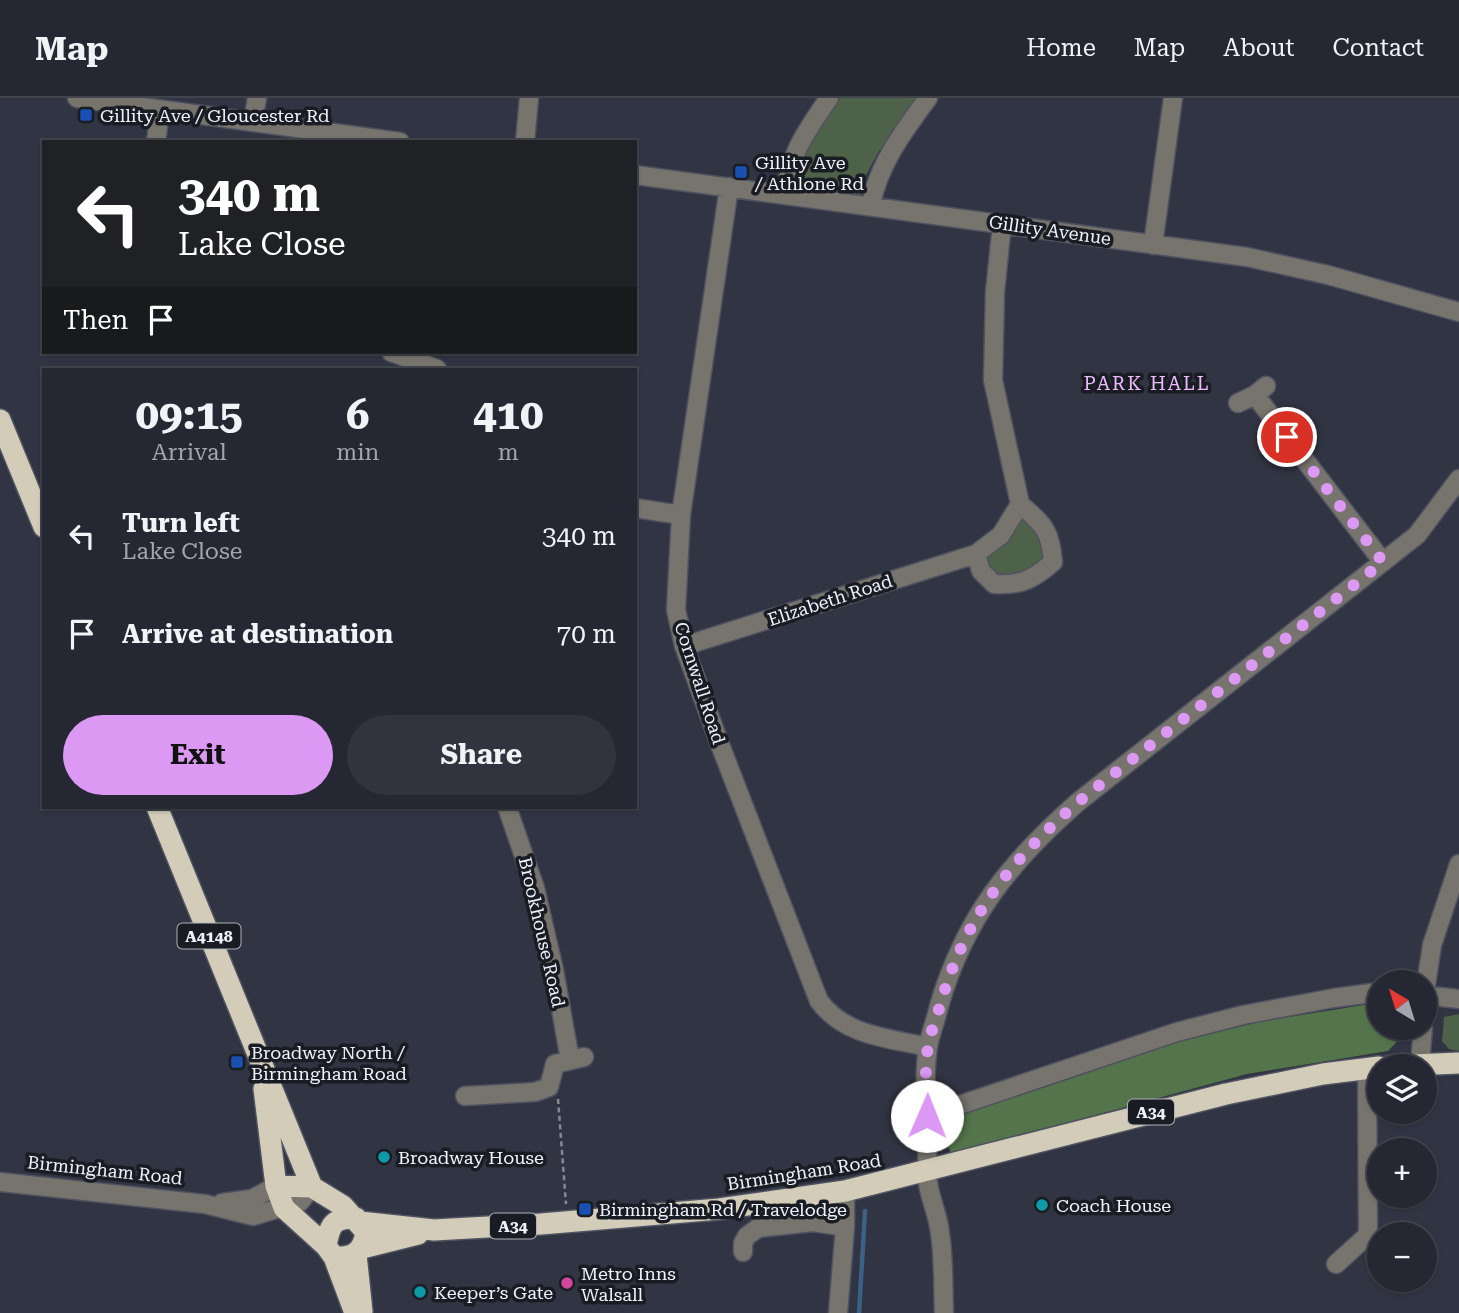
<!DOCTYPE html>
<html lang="en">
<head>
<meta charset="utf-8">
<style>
  body { margin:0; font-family:"Roboto Serif",serif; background:#31333e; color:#f1f3f6; height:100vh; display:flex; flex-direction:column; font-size:26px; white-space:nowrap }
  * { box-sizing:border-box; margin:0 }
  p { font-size:23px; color:#a3a5ac }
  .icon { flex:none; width:38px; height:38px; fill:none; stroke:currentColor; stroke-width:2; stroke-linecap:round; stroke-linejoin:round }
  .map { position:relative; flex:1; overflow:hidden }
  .side { position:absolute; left:42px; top:270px; width:595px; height:441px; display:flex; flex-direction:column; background:#252732; border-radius:0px; box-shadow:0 2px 5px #0004,0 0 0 2px #42444d }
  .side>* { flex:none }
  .banner { position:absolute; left:42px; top:42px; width:595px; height:214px; border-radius:0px; box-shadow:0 2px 5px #0004,0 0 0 2px #42444d; background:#202124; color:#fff; overflow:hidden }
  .needle { width:46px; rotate:322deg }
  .tools { position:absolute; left:1367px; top:872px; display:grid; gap:14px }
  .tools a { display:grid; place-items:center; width:70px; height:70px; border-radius:50%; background:#252732; box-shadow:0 2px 5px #0004,0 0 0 2px #42444d; font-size:35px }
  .pin { position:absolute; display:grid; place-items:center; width:60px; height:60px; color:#fff; margin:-30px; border:4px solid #fff; border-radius:50%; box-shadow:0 2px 7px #0007 }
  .me { position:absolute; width:77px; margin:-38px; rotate:1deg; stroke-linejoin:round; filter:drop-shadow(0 0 5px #0008) }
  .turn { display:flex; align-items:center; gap:24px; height:147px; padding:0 21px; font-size:32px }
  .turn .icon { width:91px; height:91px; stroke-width:2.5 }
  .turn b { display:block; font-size:49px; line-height:60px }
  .then { display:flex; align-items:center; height:66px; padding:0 21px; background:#0003; gap:14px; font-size:26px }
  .eta { display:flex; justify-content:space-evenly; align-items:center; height:119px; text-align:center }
  .eta b { font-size:42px; font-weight:700; line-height:49px }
  .primary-button { display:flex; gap:14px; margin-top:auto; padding:14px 21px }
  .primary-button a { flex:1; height:80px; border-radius:42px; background:#dc99f4; color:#111; font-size:28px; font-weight:700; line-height:80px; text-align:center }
  .primary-button a+a { background:#31333e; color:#f1f3f6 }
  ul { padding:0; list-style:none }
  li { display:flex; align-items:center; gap:21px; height:98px; padding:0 21px }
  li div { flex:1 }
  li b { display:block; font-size:26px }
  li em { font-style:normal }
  header { display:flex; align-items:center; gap:42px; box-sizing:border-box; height:98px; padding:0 35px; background:#252732; border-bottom:2px solid #42444d }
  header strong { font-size:33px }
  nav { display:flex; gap:38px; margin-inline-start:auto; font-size:24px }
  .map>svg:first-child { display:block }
</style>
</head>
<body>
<header>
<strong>Map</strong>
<nav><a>Home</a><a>Map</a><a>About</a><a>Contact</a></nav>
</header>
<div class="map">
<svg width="1459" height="1215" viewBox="0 0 1459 1215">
  <rect width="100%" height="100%" fill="#313442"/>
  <path fill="#4e6149" d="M832 0H921L879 53 865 79 861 96 853 100 802 95 794 86 793 59Z
    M1022 420 1034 421 1046 454 1043 466 1006 482 988 476 986 461C992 453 998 451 1005 445 1013 438 1014 427 1022 420Z
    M1459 916V953L1449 951 1442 943 1444 919Z"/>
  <path fill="#54754b" d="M1376 905 1379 906V929H1402V938L1388 953 1247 976 951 1056 946 1042V1024L957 1014 1105 964 1187 941 1264 923Z"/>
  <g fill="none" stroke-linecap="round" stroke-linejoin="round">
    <path stroke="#3b6186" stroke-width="4.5" d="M859 1215 865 1113"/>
    <defs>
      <path id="minor" d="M77 0 400 44
        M253 24 257 0
        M156 44 160 12
        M525 44 529 0
        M635 77 1247 159 1328 177 1459 214
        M729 89 681 417 676 512 684 548 719 644 819 903C845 938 888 940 928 949
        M786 96C788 57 808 31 829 0
        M871 108C877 68 905 31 928 0
        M1153 147 1173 0
        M391 254 437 271
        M1255 297 1383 464
        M1238 305 1255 297 1266 288
        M635 410 681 417
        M976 456 981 473 994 486C1020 488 1034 481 1053 464 1050 430 1043 427 1020 406
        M684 548 976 456 1001 437 1020 406 993 282 995 194 1002 126
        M507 709 535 790 554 872 570 962
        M1424 897 1459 901
        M1424 900 1432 847 1459 766
        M1420 966 1423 929
        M465 998 535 994 549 989 555 966 584 959
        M927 1018 1177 934 1243 917 1334 900 1379 894
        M0 1084 205 1106 253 1118 300 1104 312 1089
        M222 1105 252 1101 276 1088
        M743 1154V1145L747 1138 758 1130 813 1124 845 1129
        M1336 1166 1368 1137 1367 970
        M838 1215 845 1129V1093
        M944 1215C943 1189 944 1161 940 1135 938 1114 926 1093 927 1072 929 1033 922 988 928 949 930 936 936 922 939 908 965 819 1010 764 1078 704L1417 437 1459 381"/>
      <path id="highway" d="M0 322 44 429
        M157 709 312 1089
        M1390 968 1459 965
        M264 991 276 1088 284 1110 326 1148 334 1159C353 1160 363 1154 366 1134L343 1108 312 1089 276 1088
        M360 1124 434 1132 541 1126 719 1111 845 1093 1226 996 1323 976 1379 969
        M326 1148C330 1127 332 1120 356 1120
        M362 1150 418 1136
        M356 1156 362 1213
        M334 1159 355 1215"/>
    </defs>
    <use href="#minor" stroke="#4f5260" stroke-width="21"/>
    <use href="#highway" stroke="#4f5260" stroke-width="24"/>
    <path stroke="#868995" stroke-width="2.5" stroke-dasharray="5 3.5" stroke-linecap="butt" d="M804 81 822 84
      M558 1001 566 1106"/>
    <use href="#minor" stroke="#77746d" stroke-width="18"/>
    <use href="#highway" stroke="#d2ccb9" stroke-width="21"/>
  </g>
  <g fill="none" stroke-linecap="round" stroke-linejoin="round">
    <path stroke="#dc99f4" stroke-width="12" stroke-dasharray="0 21.6" d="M927 1018C927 996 924 971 928 949 930 935 936 921 940 908 965 818 1010 764 1078 704L1383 464 1287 339"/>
  </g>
  <g fill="#1a4fb4" stroke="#1a1c23" stroke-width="2.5">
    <rect x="79" y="10" width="14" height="14" rx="3.5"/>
    <rect x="734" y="67" width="14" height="14" rx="3.5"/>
    <rect x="230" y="957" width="14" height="14" rx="3.5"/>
    <rect x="578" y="1104" width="14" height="14" rx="3.5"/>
  </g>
  <g fill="#0f9aa8" stroke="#1a1c23" stroke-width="2.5">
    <circle cx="384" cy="1059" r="7"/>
    <circle cx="1042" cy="1107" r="7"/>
    <circle cx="420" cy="1194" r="7"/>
  </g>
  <circle fill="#d1479c" stroke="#1a1c23" stroke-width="2.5" cx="567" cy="1185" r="7"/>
  <g text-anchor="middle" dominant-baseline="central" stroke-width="7" stroke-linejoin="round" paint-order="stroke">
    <g fill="#1a1c23" stroke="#afb2ba" stroke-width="2">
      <rect x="177.5" y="825.5" width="63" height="25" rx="5"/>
      <rect x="1128" y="1001.5" width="46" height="25" rx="5"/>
      <rect x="490" y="1115.5" width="46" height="25" rx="5"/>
    </g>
    <g font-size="16" font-weight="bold" fill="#eff2fb">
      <text x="209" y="838">A4148</text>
      <text x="1151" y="1014">A34</text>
      <text x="513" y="1128">A34</text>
    </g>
    <g font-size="18" fill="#eff2fb" stroke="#1a1c23" text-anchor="start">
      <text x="100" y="17">Gillity Ave / Gloucester Rd</text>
      <text x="755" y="64">Gillity Ave<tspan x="755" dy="21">/ Athlone Rd</tspan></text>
      <text x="251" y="954">Broadway North /<tspan x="251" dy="21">Birmingham Road</tspan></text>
      <text x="398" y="1059">Broadway House</text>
      <text x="1056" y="1107">Coach House</text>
      <text x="599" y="1111">Birmingham Rd / Travelodge</text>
      <text x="581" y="1175">Metro Inns<tspan x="581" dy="21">Walsall</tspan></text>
      <text x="434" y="1194">Keeper’s Gate</text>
    </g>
    <g font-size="18" fill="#eff2fb" stroke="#1a1c23">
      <text transform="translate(1050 132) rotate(8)">Gillity Avenue</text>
      <text transform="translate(830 502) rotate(-18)">Elizabeth Road</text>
      <text transform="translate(700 585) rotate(72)">Cornwall Road</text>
      <text transform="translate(542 834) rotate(77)">Brookhouse Road</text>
      <text transform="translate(105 1072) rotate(6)">Birmingham Road</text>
      <text transform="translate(804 1074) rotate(-9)">Birmingham Road</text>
    </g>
    <g font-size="19" letter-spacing="2" fill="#eabcfc" stroke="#1a1c23">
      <text x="1147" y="285">PARK HALL</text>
    </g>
  </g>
</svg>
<div class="tools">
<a><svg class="needle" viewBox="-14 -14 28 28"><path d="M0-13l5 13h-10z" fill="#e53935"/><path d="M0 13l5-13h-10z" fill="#a3a5ac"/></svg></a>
<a><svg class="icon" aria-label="layers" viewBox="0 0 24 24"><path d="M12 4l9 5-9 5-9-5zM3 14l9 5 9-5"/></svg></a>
<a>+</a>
<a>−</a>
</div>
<div class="pin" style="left:1287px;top:339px;background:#d93025"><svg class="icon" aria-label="arrive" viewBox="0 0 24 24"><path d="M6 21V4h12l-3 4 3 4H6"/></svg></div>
<svg class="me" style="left:927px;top:1018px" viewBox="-20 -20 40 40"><circle r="19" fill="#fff"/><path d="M0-13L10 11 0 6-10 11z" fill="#dc99f4"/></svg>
<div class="banner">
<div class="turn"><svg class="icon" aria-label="left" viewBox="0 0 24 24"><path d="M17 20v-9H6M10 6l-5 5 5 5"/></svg><div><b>340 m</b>Lake Close</div></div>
<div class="then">Then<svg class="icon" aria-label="arrive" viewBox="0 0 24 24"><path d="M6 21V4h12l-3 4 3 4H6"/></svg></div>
</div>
<section class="side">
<div class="eta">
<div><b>09:15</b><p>Arrival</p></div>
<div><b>6</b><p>min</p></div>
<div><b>410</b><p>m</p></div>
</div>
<ul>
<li><svg class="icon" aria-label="left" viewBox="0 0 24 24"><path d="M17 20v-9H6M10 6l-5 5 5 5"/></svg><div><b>Turn left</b><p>Lake Close</p></div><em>340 m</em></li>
<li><svg class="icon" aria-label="arrive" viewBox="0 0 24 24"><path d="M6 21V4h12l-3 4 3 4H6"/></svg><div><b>Arrive at destination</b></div><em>70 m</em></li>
</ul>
<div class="primary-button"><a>Exit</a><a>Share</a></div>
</section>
</div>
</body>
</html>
